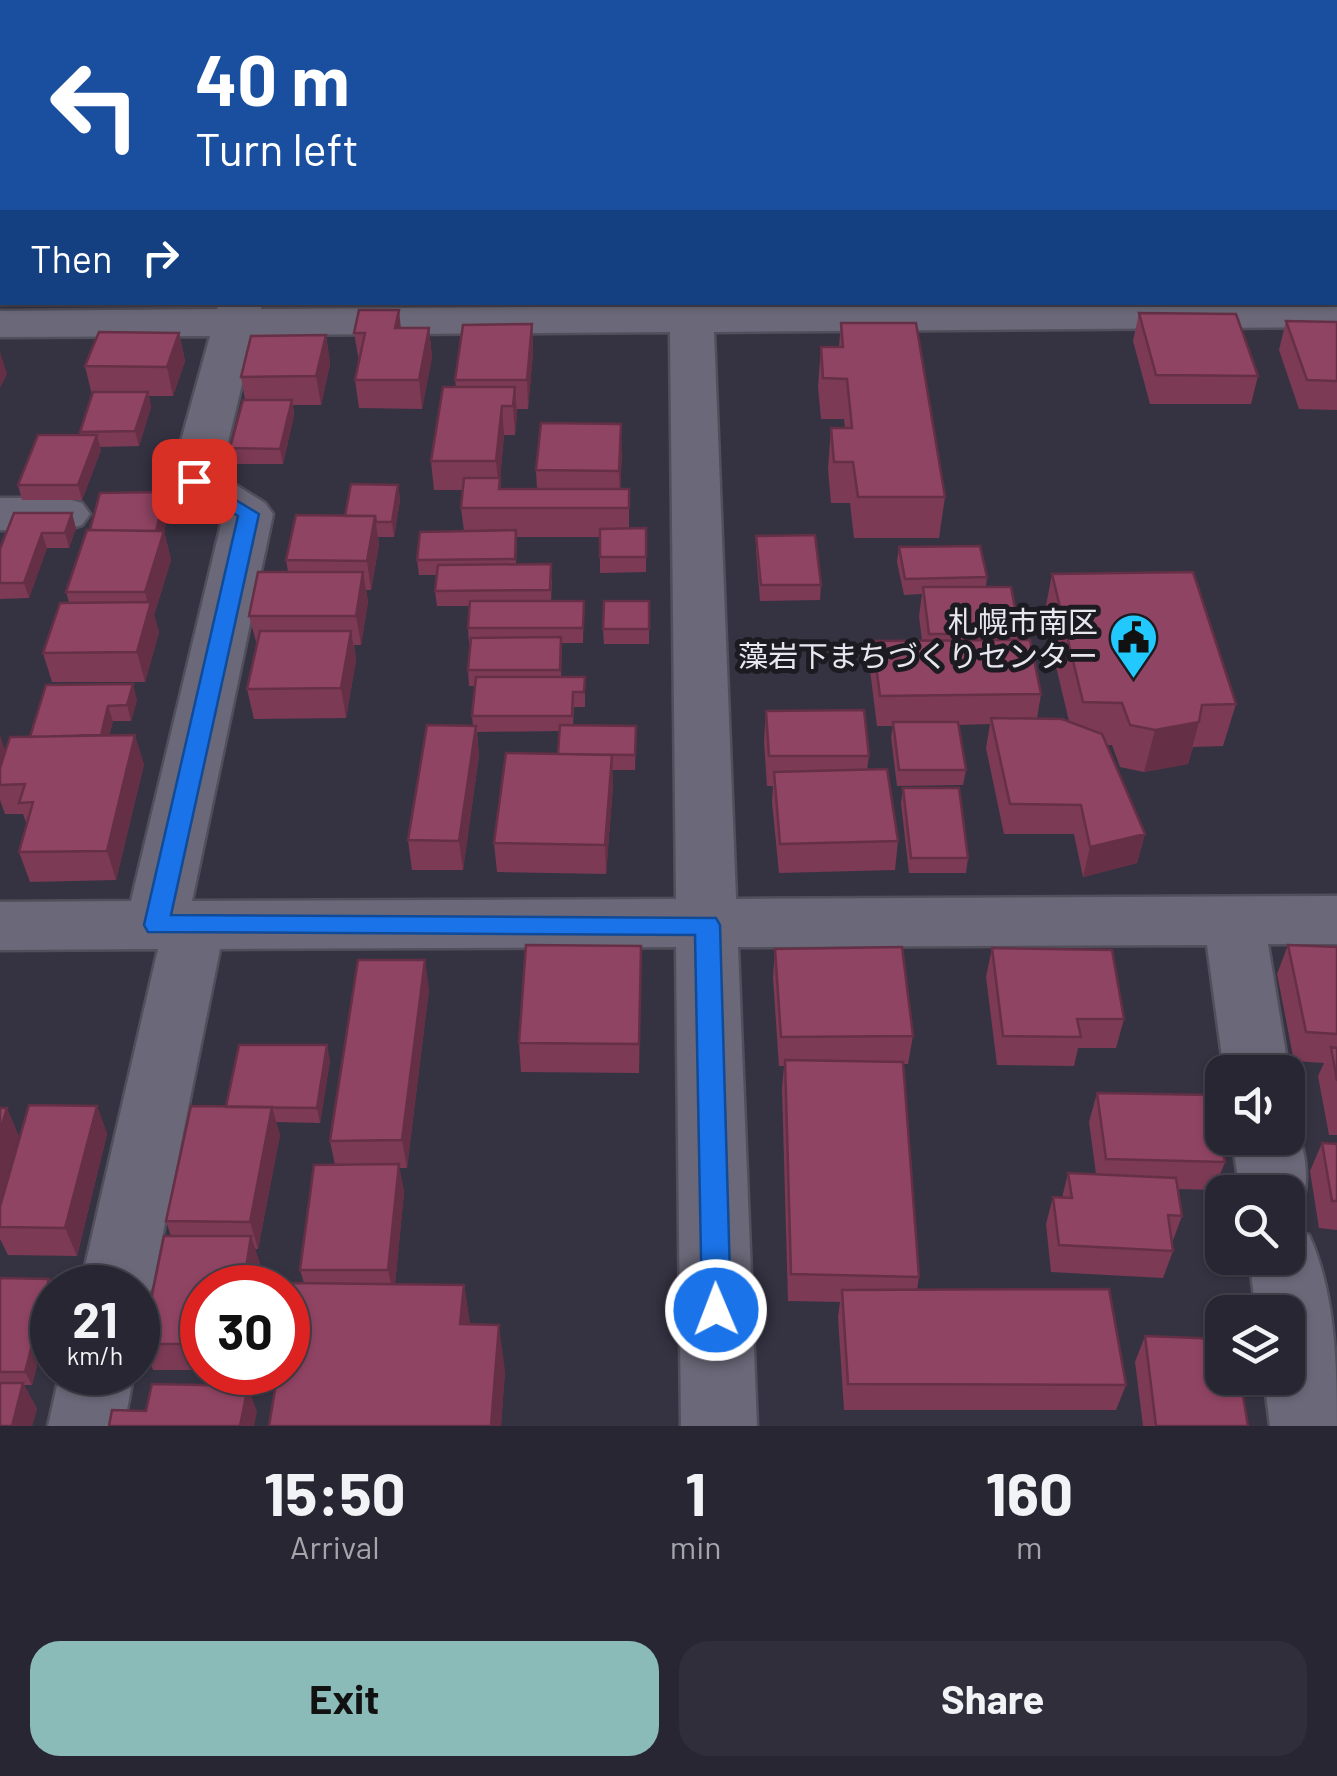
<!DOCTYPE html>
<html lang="en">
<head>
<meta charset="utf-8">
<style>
  body { margin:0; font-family:Barlow,"Noto Sans JP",sans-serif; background:#302e3a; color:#f1f3f6; height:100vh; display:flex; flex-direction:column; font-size:38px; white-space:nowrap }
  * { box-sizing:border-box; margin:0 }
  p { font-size:32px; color:#a5a5ac }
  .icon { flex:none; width:55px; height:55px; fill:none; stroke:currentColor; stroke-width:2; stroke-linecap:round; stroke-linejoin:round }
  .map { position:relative; height:1426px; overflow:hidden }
  .drawer { display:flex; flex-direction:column; background:#282632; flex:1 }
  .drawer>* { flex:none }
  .banner { position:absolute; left:0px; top:0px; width:1338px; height:305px; box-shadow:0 2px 8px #0004,0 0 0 2px #44434d; background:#1a4fa0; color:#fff; overflow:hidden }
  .controls { position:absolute; left:1205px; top:1055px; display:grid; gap:20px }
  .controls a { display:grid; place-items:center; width:100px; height:100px; border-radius:20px; background:#282632; box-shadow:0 2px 8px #0004,0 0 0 2px #44434d; font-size:50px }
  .speed { position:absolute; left:30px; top:1265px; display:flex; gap:20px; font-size:50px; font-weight:700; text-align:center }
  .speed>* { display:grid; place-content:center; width:130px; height:130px; border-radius:50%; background:#282632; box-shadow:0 2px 8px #0004,0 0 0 2px #44434d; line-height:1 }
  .speed small { font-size:25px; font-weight:400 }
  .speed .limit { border:15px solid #d22; background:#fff; color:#111 }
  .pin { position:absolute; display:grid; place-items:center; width:85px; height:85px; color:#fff; margin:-42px; border-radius:20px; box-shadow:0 5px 15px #0006 }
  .me { position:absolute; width:110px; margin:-55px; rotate:359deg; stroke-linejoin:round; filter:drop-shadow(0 0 8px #0008) }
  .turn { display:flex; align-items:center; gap:35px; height:210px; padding:0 30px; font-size:45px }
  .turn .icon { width:130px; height:130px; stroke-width:2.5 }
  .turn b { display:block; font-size:70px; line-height:85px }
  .then { display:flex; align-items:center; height:95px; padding:0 30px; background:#0003; gap:20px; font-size:38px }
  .eta { display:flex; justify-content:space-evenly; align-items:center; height:170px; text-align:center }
  .eta b { font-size:60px; font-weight:700; line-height:70px }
  .cta { display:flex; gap:20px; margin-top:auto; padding:20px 30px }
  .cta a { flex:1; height:115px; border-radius:30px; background:#8bbbb9; color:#111; font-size:40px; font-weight:700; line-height:115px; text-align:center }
  .cta a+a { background:#302e3a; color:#f1f3f6 }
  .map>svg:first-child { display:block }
</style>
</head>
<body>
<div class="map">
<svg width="1337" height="1426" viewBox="0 0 1337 1426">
  <rect width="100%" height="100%" fill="#353342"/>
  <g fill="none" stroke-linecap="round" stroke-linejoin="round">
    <defs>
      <path id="minor" d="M665 0H699V2H665Z
        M1335 171H1337V195H1335Z
        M1337 301V327L714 332 736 899 1337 896V944H1268L1289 1072 1288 1074 1224 1072 1207 945 738 947 757 1426H681L676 947 220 949 152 1288 138 1313V1288H80L158 949 0 950V902L131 901 222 520 177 492 170 481 210 336 0 337V311L217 309 219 302H262L261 309 669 306V302H713V306ZM670 332 676 899 192 901 273 514 265 503 220 475 254 335Z
        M0 498H65L82 503 90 514 82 525 65 530H0Z
        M1288 1117C1307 1142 1312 1185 1298 1214L1288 1218V1192H1240L1232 1138H1288Z
        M1288 1227 1309 1235C1335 1292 1337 1364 1337 1426H1270L1264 1378H1288V1312H1256L1249 1258H1288Z
        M60 1372H134L124 1426H48Z"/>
    </defs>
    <use href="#minor" stroke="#524f5c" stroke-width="5"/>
    <use href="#minor" fill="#6b6879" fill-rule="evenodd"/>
  </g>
  <path fill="#7c3a55" d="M184 0H268V2H184Z
    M345 0H381L380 2H345Z
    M1059 0H1129V2H1059Z
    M1200 0H1283V2H1228L1227 1Z
    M0 13H2V44H0Z
    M1335 22H1337V53L1335 49Z
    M1335 78H1337V148H1335Z
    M0 113H2V291H0Z
    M544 302H628V305H544Z
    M1139 313 1258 376 1251 404H1150L1133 341Z
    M1286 321 1337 322V410L1299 409 1279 350Z
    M841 323 945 497 939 538H854L850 503H831L828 469 831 428H845L844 419H821L818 387 821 347H839Z
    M532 324 533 353 528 409H517L515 435H504L500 478 501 489H537L536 470 622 452 620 489H629V528H646V572L600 573V537H517L516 564 552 579 551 601H584L583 643H562L561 677H585V707H574L573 725 636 726 635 770H612L613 785 606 874 497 872 494 843 558 754 560 731 477 732 479 755 463 870H412L408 840 473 726 472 716 475 686H469L468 670 471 643H469L468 628 470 606H437L435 591 437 575H419L417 560 464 531 461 508 463 490H434L431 461 456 387 455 380Z
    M401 328H429L432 357 422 409 359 408 355 380 359 361 354 333Z
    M179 333 185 361 173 396H149L151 407 139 446 100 447 101 450 82 500H22L18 485 81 435 80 432 92 395 85 366Z
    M326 335 330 364 321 405H293L294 415 283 464H233L230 448 245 400 241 377Z
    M398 485 400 500 394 537H378L379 545 371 590H366L368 602 361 645H354L356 660 346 718 254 719 247 689 257 645 249 616 288 572 286 560 345 516Z
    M166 492 170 507 164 531 171 560 154 615 159 632 145 682H52L43 653 69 602 66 592 90 530Z
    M14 513 76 528 69 548H47L29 598 0 599V549Z
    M756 536 821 585 820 600 760 601 756 551Z
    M899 547 987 577 986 587 1020 634 1019 640 1041 694 1037 719 1069 721 1044 616 1052 574 1236 704 1223 746 1193 747 1188 764 1144 772 1120 767 1112 745H1107L1145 834 1137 863 1083 877 1074 834H1004L986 748 990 724 958 725 966 770 963 785 897 786 891 737 893 726H877L870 670 873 641H922L919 616 922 594 904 595 897 562Z
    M649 601V644H604L603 629Z
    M46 685 137 700 131 721H113L109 735 144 764 116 880 30 882 19 852 27 825 23 814H5L0 800V736L5 751 30 737Z
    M766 711 869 756 867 770 898 841 895 870 779 873 772 802 773 786H767L764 741Z
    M903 788 968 858 966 873H909L901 803Z
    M1288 945 1337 947V1135H1329L1318 1076 1324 1063 1294 1061 1277 974Z
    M641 946 639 1073 521 1072 519 1043Z
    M992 948 1124 1019 1116 1048H1078L1074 1066 997 1065 986 977Z
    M775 949 913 1036 908 1064H903L919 1277 917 1290 1126 1385 1116 1410H844L838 1317 840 1302 788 1301 782 1088 784 1066H779L773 978Z
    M429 989 407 1168H399L404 1192 395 1284 464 1285 470 1324 505 1371 501 1426H269L304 1283 300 1270 335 1165 330 1141Z
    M330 1060 320 1123 276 1122 280 1135 258 1249H255L260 1264 202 1288V1370H153L142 1344 171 1236 166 1221 226 1107Z
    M1097 1093 1225 1162 1214 1190 1178 1189 1182 1216 1172 1243 1173 1251 1163 1278 1051 1272 1046 1224 1053 1197 1062 1198 1068 1173 1096 1174 1089 1122Z
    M97 1106 107 1134 77 1256 8 1255 0 1239V1207Z
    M1322 1143 1337 1144V1230L1319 1228 1310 1171Z
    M0 1278 52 1288V1305L32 1385H24L37 1409 32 1426H0Z
    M1145 1336 1248 1426H1143L1135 1362Z"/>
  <path fill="#653045" d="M406 0H464L449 2H406Z
    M0 79 2 88V94L0 99Z
    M0 168 2 177V190L0 197Z
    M399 310 402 339 395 328Z
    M532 324 533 353 528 409 527 380Z
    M429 328 432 357 422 409 419 380Z
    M179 333 185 361 173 396 167 367Z
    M326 335 330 364 321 405 316 376Z
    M0 352 7 374 0 388Z
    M515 387 517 416 515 435 513 406Z
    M148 392 151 407 139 446 135 431Z
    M292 400 294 415 283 464 280 449Z
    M502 406 504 435 499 490 496 461Z
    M621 424 622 452 620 500 619 471Z
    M97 435 101 450 82 500 78 485Z
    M398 485 400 500 394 537 392 522Z
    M166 492 170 507 164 532V531L171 560 154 615 159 632 145 682 137 652 149 609 145 592 155 538Z
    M72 513 76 528 69 548 65 533Z
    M375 516 379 545 371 590 367 561Z
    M42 533 47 548 29 598 24 583Z
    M363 572 368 602 361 645 356 616Z
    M351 631 356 660 346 718 341 688Z
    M133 684 137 700 131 721 127 705Z
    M108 706 113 721 105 753 100 738Z
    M1199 722 1188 764 1144 772 1155 730Z
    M476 726 479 755 463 870 459 841Z
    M135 735 144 764 116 880 107 851Z
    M0 736 6 753 0 769Z
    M612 755 613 785 606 874 605 845Z
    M1145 834 1137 863 1083 877 1090 847Z
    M641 946V975L639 1073V1044Z
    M425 960 429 989 407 1168 402 1140Z
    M327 1045 330 1060 320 1123 317 1108Z
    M97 1106 107 1134 77 1256 65 1228Z
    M272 1107 280 1135 258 1249 250 1222Z
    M7 1108 19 1136 0 1204V1131Z
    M399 1164 404 1192 394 1297 388 1270Z
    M251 1236 260 1264 256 1288H243Z
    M49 1279 53 1288 52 1305 32 1385 25 1372Z
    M464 1285 471 1331 460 1324Z
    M499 1325 505 1371 501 1426H491Z
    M23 1383 37 1409 32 1426H12Z
    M248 1386 257 1412 254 1426H240Z"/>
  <path fill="#904463" stroke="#653045" stroke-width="2.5" d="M114 0H154L152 2H112Z
    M476 0H536V2H475Z
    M566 0H605V2H565Z
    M728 0H763V2H728Z
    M877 0H916L917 2H877Z
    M937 0H988L989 2H938Z
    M1149 0H1183L1184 2H1150Z
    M24 1H50V2H24Z
    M0 13H2V31H0Z
    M1335 78H1337V97L1335 92Z
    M0 113 2 114V127H0Z
    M1335 115 1337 116V134H1335Z
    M0 127H2V154H0Z
    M1 187H2V221L0 220Z
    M0 233H2V276H0Z
    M359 310H399L395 328H429L419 380H355L365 333H354Z
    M1139 313 1236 314 1258 376 1156 375Z
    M1286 321 1337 322V381L1307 380Z
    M841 323H916L945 497H858L853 462H834L831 428H852L847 379 823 378 821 347H843Z
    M532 324 527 380H455L463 325Z
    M99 332 179 333 167 367 85 366Z
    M326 335 316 376 241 377 251 336Z
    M443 387H515L513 406H502L496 461H431Z
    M93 392H148L135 431 80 432Z
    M243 400H292L280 449 230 448Z
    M541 423 621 424 619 471 536 470Z
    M38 435H97L78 485H18Z
    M464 478H500L499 489H629V508H461Z
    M351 484 398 485 392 522H376L375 516H345Z
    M166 492 156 531 90 530 100 493Z
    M14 513H72L65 533H42L24 583H0V549Z
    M296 515 375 516 367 561 286 560Z
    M646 528V557H600V529Z
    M87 530 164 531 145 592H66Z
    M516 530 515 559 417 560 420 532Z
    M815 535 821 585H761L756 536Z
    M980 546 987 577 905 579 899 547Z
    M551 564 550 590 435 591 438 565Z
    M258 572H363L356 616H249Z
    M1193 572 1236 704 1202 705 1199 722 1155 730 1130 725 1122 703 1083 702 1052 574Z
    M923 587H1011L1020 634H929Z
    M470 601H584L583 628H468Z
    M604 601H649V629H603Z
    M151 602 137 652 43 653 60 603Z
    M260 631H351L341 688 247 689Z
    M561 637 560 670H468L471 638Z
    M1030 640 1041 694 880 696 873 641Z
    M476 677H585L584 692H573L572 716H472Z
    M133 684 127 705 108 706 101 735 30 737 46 685Z
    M864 710 869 756H769L766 711Z
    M991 718 1062 719 1102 734 1145 834 1090 847 1081 805 1010 804Z
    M893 722H958L966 770H899Z
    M427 725 476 726 459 841 408 840Z
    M560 725 636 726 635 755 558 754Z
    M135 735 107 851 19 852 33 802 19 803 25 784 0 785V768L10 737Z
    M506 753 612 755 605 845 494 843Z
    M887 769 898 841 780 844 774 772Z
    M903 788H959L968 858H911Z
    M526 945 641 946 639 1044 519 1043Z
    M1288 945 1337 947V1034L1306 1032Z
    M902 947 913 1036 781 1037 775 949Z
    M992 948 1112 950 1124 1019H1077L1081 1037 1003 1036Z
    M358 960H425L402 1140 330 1141Z
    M239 1045H327L317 1108 226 1107Z
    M1331 1047 1337 1048V1081Z
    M785 1060 903 1062 919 1277 791 1274Z
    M1097 1093 1211 1095 1225 1162 1106 1159Z
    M29 1105 97 1106 65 1228 0 1227V1207Z
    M191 1106 272 1107 250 1222 166 1221Z
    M0 1108H7L0 1131Z
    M1322 1143 1337 1144V1201H1332Z
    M399 1164 388 1270H300L314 1165Z
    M1068 1173 1176 1178 1182 1216 1168 1215 1173 1251 1059 1245 1053 1197 1072 1198Z
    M164 1236H251L243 1288H202V1344H142Z
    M0 1278 49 1279 25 1372H0Z
    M292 1283 464 1285 460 1324 499 1325 491 1426H269L278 1372H288V1312Z
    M1109 1289 1126 1385 848 1384 842 1290Z
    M1145 1336 1222 1339V1378H1240L1248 1426H1156Z
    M0 1383H23L12 1426H0Z
    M152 1384 248 1386 240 1426H109L112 1410 146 1411Z"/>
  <path fill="#1a73e8" stroke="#114b97" stroke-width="2.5" d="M194 475 259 514 171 915 716 918 720 925 731 1310 727 1320 716 1324 706 1320 702 1310 695 935 148 932 144 925 238 516 187 485V477Z"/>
  <defs>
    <symbol id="civic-pin" viewBox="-11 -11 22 30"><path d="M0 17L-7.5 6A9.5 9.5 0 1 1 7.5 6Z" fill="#22c9fe" stroke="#1d1b22"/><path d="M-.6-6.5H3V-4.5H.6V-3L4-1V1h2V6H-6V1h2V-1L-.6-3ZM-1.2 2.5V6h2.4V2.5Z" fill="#111"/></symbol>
  </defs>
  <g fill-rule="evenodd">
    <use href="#civic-pin" x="1106" y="610" width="55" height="75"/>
  </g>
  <g text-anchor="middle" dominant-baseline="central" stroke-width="10" stroke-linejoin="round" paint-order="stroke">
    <g font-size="30" fill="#e8e7f0" stroke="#1d1b22" text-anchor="end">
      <text x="1098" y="621">札幌市南区<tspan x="1098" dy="34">藻岩下まちづくりセンター</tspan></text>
    </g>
  </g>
</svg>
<div class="controls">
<a><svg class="icon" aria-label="sound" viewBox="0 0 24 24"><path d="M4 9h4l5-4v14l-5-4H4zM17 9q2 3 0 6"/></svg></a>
<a><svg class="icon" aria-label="search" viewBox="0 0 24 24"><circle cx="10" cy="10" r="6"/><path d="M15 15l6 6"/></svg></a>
<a><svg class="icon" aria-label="layers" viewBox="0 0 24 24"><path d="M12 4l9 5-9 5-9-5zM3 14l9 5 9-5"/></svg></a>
</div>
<div class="speed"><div>21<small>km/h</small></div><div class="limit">30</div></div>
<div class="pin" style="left:194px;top:481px;background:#d93025"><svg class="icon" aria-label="arrive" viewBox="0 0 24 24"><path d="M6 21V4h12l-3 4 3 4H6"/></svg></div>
<svg class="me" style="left:716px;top:1310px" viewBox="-20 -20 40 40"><circle r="17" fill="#1a73e8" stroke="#fff" stroke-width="3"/><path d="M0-11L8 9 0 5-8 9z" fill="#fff"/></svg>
<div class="banner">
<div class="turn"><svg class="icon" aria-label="left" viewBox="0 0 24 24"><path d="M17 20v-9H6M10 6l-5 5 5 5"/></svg><div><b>40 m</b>Turn left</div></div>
<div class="then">Then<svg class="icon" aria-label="right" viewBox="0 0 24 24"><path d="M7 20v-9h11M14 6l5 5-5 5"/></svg></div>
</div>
</div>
<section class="drawer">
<div class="eta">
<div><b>15:50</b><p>Arrival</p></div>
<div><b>1</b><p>min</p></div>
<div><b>160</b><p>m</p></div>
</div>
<div class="cta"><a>Exit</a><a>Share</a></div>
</section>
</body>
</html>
